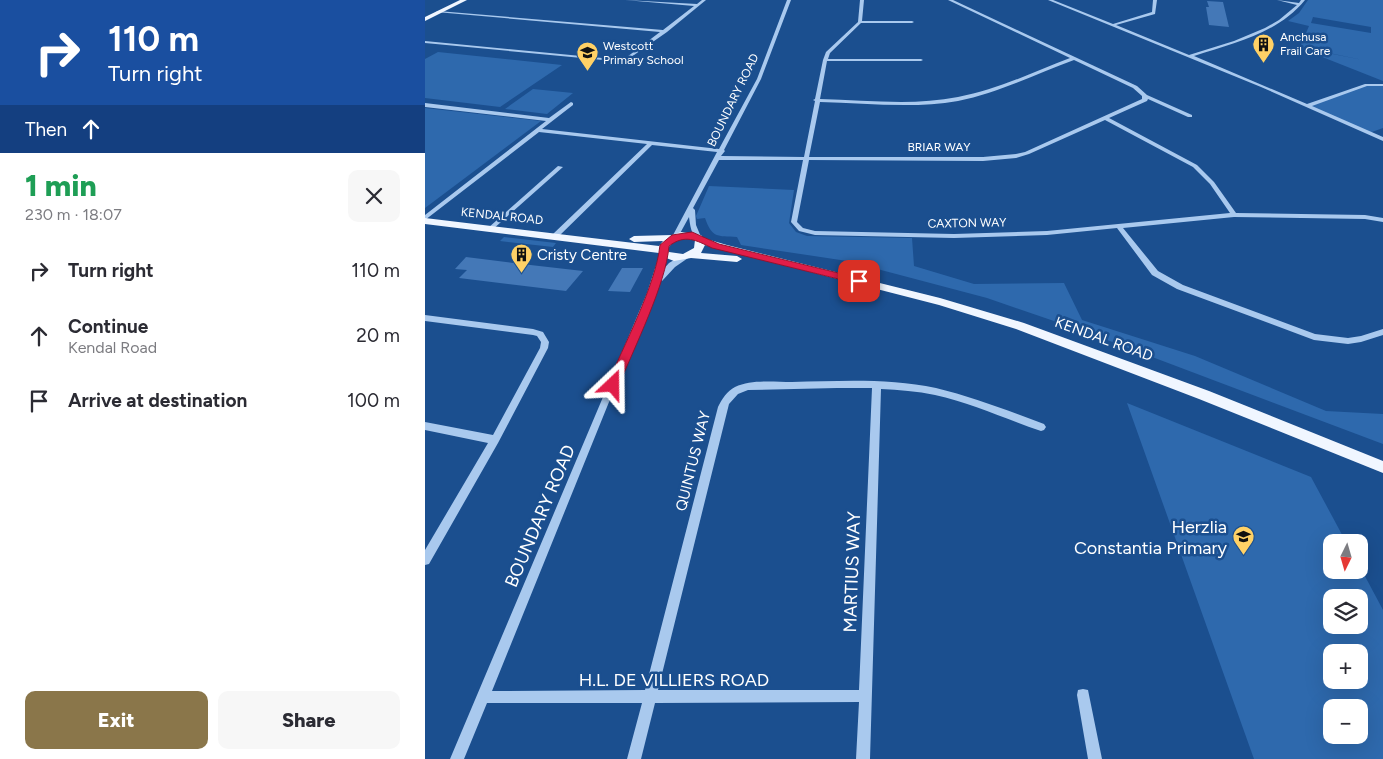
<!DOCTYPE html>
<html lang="en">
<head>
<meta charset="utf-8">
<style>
  body { margin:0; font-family:Figtree,sans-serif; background:#f7f7f7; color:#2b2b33; height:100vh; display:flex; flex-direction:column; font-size:19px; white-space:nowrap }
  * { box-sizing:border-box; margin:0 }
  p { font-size:16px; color:#7c7c81 }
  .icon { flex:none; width:28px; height:28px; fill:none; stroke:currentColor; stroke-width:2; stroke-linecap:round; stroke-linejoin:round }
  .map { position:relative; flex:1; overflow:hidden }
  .side { display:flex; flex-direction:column; background:#fff; width:425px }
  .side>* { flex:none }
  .hud { background:#1a4fa0; color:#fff; overflow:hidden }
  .needle { width:32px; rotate:185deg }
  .tools { position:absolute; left:898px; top:534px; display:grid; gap:10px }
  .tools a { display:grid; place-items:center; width:45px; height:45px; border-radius:10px; background:#fff; box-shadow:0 5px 20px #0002; font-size:25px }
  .pin { position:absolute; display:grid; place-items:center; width:42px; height:42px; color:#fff; margin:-21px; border-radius:10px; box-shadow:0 2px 8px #0006 }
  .me { position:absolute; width:55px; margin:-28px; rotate:23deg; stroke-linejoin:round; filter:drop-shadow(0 0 4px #0008) }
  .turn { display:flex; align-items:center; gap:18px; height:105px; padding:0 25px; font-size:22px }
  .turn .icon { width:65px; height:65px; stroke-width:2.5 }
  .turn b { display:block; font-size:35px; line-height:42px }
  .then { display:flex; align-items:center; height:48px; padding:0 25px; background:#0003; gap:10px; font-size:19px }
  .round { display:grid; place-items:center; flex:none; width:52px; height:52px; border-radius:10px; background:#f7f7f7 }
  .headline { display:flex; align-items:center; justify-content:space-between; height:85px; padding:0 25px }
  h1 { font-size:30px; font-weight:800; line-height:38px; color:#1e9e55 }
  .action { display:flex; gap:10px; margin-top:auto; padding:10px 25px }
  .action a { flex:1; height:58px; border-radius:10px; background:#8a764a; color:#fff; font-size:20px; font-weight:800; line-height:58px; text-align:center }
  .action a+a { background:#f7f7f7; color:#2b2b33 }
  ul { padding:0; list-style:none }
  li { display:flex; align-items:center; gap:15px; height:65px; padding:0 25px }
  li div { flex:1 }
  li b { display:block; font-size:19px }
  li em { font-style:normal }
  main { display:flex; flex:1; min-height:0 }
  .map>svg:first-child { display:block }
</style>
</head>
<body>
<main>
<section class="side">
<div class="hud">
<div class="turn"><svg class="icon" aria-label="right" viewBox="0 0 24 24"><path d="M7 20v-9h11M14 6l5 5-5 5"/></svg><div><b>110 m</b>Turn right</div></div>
<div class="then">Then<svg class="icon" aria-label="ahead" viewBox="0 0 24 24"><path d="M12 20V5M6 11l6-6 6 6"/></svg></div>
</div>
<div class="headline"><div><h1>1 min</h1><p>230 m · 18:07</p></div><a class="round"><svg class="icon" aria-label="close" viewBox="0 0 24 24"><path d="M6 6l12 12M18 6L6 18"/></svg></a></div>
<ul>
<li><svg class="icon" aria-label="right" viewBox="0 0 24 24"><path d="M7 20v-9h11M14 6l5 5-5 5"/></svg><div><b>Turn right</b></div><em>110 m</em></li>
<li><svg class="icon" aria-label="ahead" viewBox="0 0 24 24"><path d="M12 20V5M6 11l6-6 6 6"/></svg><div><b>Continue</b><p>Kendal Road</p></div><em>20 m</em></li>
<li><svg class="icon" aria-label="arrive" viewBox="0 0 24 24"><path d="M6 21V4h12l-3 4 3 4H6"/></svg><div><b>Arrive at destination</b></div><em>100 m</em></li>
</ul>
<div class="action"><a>Exit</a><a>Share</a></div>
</section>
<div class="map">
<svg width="958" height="759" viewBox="0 0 958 759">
  <rect width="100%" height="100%" fill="#1b4f8f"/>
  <path fill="#2e69ad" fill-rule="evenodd" d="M883 0H958V81L872 47 938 60 875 47 884 26 863 21 874 13ZM888 17 946 27V33L886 23Z
    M13 52 137 65 75 107 0 98V59Z
    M942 85H958V128L944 133 883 105Z
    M108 89 148 93 122 114 80 109Z
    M0 108 116 121 0 208Z
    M284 186 369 190 364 223 371 232 382 236 487 238 489 266 549 284 639 283 657 320 770 356 901 411 958 414V444L661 332 562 298 422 261 316 245 312 237C292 236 287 238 280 218L272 219 271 216Z
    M79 237 131 243 128 247 75 241Z
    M702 403 886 477 921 542H906V570H934V565L958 610V759H829ZM906 598H934V625H906ZM906 652H934V680H906ZM906 708H934V735H906Z"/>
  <path fill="#4478b7" d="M782 1 798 2 804 27 784 25 781 7H784Z
    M41 257 88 263 158 271 141 291 34 278 42 270 30 269Z
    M197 268H218L205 292 183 291Z"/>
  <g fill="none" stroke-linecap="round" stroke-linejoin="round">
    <path fill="#a9c9ee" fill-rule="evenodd" d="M200 0 272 4 277 0H281L242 32 199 62 0 43V41L198 60 235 32 11 12 13 11 238 30 269 6Z
      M362 0H366L336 79 299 150 300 151 296 156 379 157 390 101 388 100 390 99 398 60 401 52 433 22 435 0H439L437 21H487L489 22 487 23H436L405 53 403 59H496L498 60 496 61H402L395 99C441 100 488 106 533 97 572 90 608 72 645 58L523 0H528L712 86 722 95 767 115V117H763L723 99 722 101 684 118 772 165 789 182 811 213 940 215 958 218V222L940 219 809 217 698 228 733 271 758 285 890 334 923 338 936 336 958 329V335L936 342 923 344 889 340 752 289 727 275 692 228 622 235 529 238 390 235 374 231 366 222 378 160H294L268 208 270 210 271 225 276 237 273 239C266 236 265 224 264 217L253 237 250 239 247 237 292 152 227 145 132 238H130L127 236 128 234 222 144 114 132 0 220V215L121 121 0 107V103L124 118 146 102 148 103V105L117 129 294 149 332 79ZM649 60 708 88 717 96V99L600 152 591 154 558 157H384L395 102C440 103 488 109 533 101 573 93 611 74 649 60ZM680 120 768 167 785 184 805 213 622 231 529 234 390 231 378 228 372 222 384 160 558 161 591 158 604 154Z
      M623 0H628L688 24 727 12 728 0H732L730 14 691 25 764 55 809 41 840 28 854 20 872 5 852 0 874 3 876 0H880C852 34 809 43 769 56L882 104 940 84H958V86H942L887 106 958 137V141L836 87Z
      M133 166 138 167 67 230H63V228Z
      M236 250H239L243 252 236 272 244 263 259 254H262L266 256 250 267 237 281H233L67 691 220 690 293 407C297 399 302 391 310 387 327 379 349 382 367 382 415 381 464 378 511 388 548 397 584 411 619 424L621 427 619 430 616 431C581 419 546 403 510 395 492 391 474 390 456 389L445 759H431L434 702 230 703 216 759H202L217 703H62L39 759H25L222 293ZM412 388H447L434 690H233L304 404 313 394 323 390Z
      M0 315 108 329 118 332 124 342 123 348 73 443 4 564 0 565V550L63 443 0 430V422L68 435 115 348 116 342 112 336 108 335 0 321Z
      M658 689 663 690 664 695 677 759H663L652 695 653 690Z"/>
    <path fill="#f0f6ff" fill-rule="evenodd" d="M35 0H42L0 21V17Z
      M0 218 234 246 238 241 209 242 204 239 209 236 247 235 256 232 276 235 278 238 302 245 515 298 599 323 784 391 958 461V473L774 399 591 329 514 305 280 245 276 253 312 256 317 259 312 262 266 258 249 261 236 256 234 253 0 224ZM257 238 270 240 269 248 258 254 244 252 243 248 248 242Z"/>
  </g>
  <path fill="#e11d48" stroke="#92132f" d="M267 232 294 244 434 278 438 281 434 284 287 248C271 240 260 234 244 246 241 284 209 348 194 385L188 389 184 388 182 385C198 347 231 285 235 245L247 235Z"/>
  <defs>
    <symbol id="building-pin" viewBox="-11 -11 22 30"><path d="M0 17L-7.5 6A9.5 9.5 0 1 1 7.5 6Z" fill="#ffd166" stroke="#1b4f8f"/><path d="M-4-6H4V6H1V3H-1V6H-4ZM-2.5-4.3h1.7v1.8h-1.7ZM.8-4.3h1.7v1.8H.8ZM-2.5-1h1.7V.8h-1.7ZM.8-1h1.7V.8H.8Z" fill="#111"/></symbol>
    <symbol id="school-pin" viewBox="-11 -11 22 30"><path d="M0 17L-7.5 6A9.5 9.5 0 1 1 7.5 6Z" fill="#ffd166" stroke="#1b4f8f"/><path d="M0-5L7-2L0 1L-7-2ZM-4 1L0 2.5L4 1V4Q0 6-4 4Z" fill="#111"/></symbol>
  </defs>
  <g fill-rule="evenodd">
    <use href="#building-pin" x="826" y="32" width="25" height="34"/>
    <use href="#school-pin" x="150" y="40" width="25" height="34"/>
    <use href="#building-pin" x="84" y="242" width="25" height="34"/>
    <use href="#school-pin" x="806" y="524" width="25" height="34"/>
  </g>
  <g text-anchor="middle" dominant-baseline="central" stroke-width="5" stroke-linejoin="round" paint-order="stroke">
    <g font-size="12" fill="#fff" stroke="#1b4f8f" text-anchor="start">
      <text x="855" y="37">Anchusa<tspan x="855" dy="14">Frail Care</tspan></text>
      <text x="178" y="46">Westcott<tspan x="178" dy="14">Primary School</tspan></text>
    </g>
    <g font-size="12" fill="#fff" stroke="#1b4f8f">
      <text transform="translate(308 100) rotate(-64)">BOUNDARY ROAD</text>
      <text x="514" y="147">BRIAR WAY</text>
      <text transform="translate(77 216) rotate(6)">KENDAL ROAD</text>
      <text transform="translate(542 223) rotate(-1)">CAXTON WAY</text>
    </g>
    <g font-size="15" fill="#fff" stroke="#1b4f8f" text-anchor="start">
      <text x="112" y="255">Cristy Centre</text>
    </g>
    <g font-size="15" fill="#fff" stroke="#1b4f8f">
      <text transform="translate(679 339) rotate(20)">KENDAL ROAD</text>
      <text transform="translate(268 461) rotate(-76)">QUINTUS WAY</text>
    </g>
    <g font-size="18" fill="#fff" stroke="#1b4f8f">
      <text transform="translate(115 516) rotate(-67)">BOUNDARY ROAD</text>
      <text transform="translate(427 572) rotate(-88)">MARTIUS WAY</text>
      <text x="249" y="680">H.L. DE VILLIERS ROAD</text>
    </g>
    <g font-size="18" fill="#fff" stroke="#1b4f8f" text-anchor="end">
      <text x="802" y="527">Herzlia<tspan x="802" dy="21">Constantia Primary</tspan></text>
    </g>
  </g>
</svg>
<div class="tools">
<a><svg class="needle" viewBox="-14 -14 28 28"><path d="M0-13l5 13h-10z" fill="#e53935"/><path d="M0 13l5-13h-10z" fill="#7c7c81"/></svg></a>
<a><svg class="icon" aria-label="layers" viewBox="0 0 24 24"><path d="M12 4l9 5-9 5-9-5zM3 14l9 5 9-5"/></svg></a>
<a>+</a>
<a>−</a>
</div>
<div class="pin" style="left:434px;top:281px;background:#d93025"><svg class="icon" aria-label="arrive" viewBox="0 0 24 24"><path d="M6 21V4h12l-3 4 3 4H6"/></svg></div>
<svg class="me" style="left:188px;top:385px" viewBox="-20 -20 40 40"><path d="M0-17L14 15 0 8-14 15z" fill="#e11d48" stroke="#fff" stroke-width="4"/></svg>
</div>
</main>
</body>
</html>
